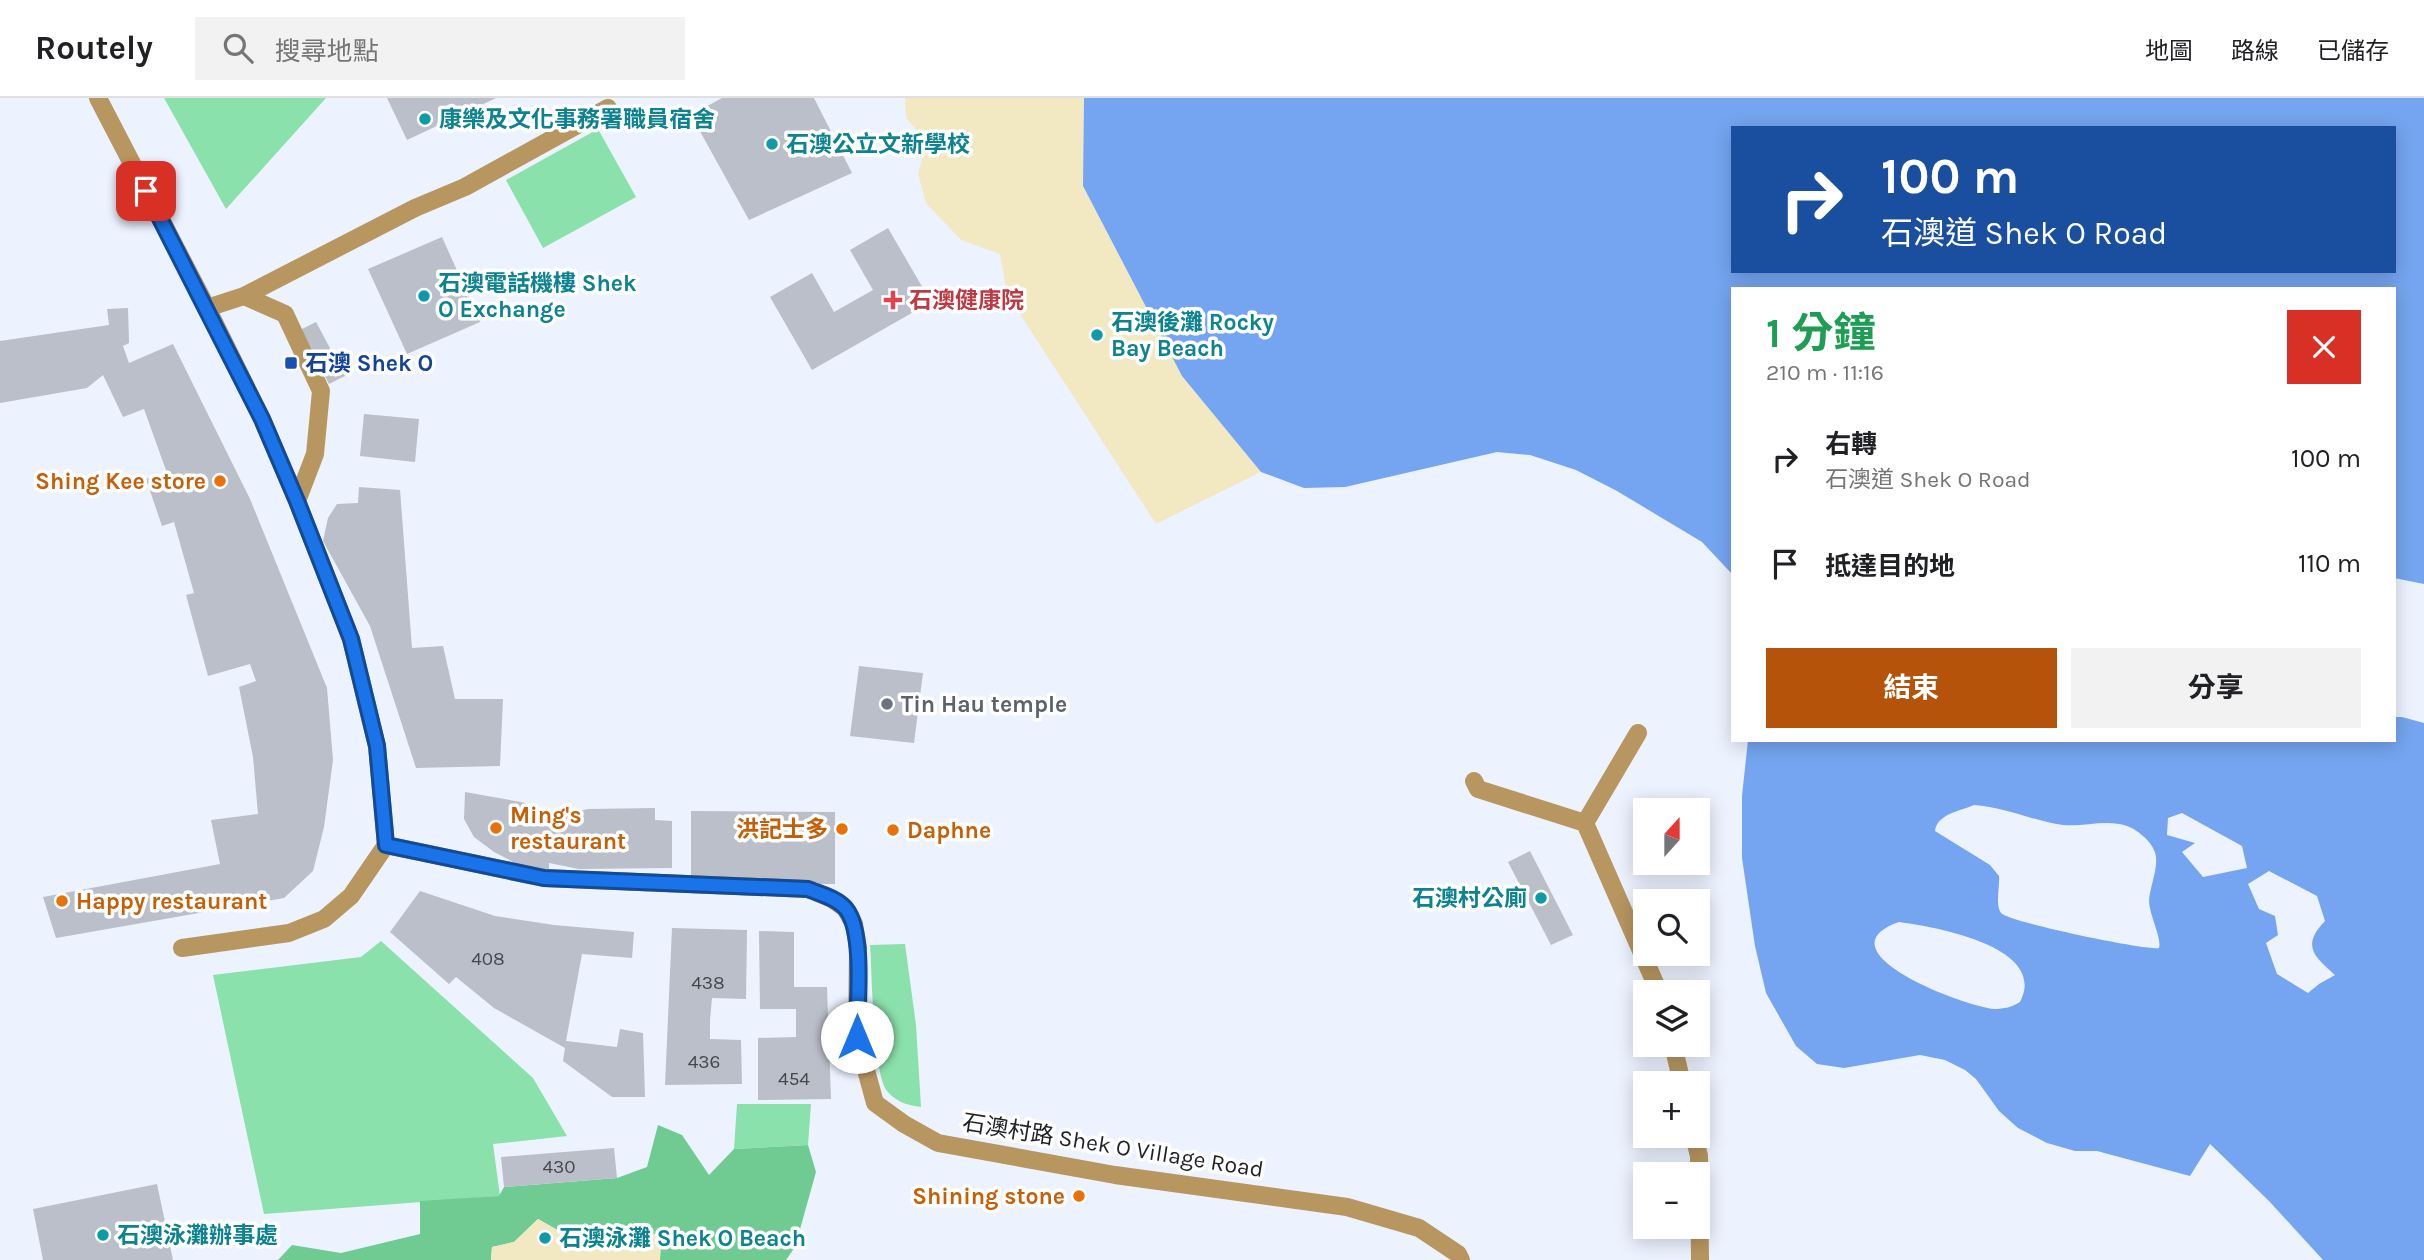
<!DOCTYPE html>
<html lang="zh-TW">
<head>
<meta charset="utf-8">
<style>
  body { margin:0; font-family:Karla,"Noto Sans TC",sans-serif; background:#f2f2f2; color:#202124; height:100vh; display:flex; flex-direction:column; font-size:26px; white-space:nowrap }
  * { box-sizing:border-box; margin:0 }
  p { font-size:23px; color:#757577 }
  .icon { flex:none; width:38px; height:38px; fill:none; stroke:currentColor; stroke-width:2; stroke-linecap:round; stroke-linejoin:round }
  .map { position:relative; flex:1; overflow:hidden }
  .sheet { position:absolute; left:1731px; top:189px; width:665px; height:455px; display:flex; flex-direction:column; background:#fff; border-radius:0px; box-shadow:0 4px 18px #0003 }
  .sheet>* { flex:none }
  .guide { position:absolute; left:1731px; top:28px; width:665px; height:147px; border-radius:0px; box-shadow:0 4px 18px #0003; background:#1a4fa0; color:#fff; overflow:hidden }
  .needle { width:46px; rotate:21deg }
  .controls { position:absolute; left:1633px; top:700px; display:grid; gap:14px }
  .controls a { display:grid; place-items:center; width:77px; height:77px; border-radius:0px; background:#fff; box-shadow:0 4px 18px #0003; font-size:35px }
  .pin { position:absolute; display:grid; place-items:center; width:60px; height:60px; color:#fff; margin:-30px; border-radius:14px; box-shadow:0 4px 10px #0006 }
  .me { position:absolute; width:77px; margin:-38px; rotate:0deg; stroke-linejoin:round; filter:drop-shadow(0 0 5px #0008) }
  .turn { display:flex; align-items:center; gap:24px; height:147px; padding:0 35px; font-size:32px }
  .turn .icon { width:91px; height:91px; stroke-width:2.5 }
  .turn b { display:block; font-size:49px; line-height:60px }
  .round { display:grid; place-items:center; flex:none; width:74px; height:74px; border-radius:0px; background:#f2f2f2 }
  .head { display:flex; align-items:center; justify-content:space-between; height:119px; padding:0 35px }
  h1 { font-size:42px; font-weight:700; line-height:52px; color:#1e9e55 }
  .cta { display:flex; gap:14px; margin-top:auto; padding:14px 35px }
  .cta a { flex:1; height:80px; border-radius:0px; background:#b45309; color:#fff; font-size:28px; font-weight:700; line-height:80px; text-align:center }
  .cta a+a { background:#f2f2f2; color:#202124 }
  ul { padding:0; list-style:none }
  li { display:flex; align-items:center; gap:21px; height:105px; padding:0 35px }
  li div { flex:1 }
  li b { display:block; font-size:26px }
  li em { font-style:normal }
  header { display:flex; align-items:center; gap:42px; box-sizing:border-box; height:98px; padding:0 35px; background:#fff; border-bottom:2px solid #e0e0e0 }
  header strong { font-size:33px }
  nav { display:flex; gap:38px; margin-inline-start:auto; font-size:24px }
  .search { width:490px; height:63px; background:#f2f2f2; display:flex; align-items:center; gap:18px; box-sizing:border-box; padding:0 24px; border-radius:0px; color:#757577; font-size:26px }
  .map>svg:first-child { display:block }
</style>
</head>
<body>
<header>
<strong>Routely</strong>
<div class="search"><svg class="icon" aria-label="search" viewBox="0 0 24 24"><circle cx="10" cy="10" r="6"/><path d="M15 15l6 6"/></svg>搜尋地點</div>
<nav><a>地圖</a><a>路線</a><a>已儲存</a></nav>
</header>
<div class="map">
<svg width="2424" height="1162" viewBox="0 0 2424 1162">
  <rect width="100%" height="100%" fill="#ecf2fe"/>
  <path fill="#8be1ab" d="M164 0H326L226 111Z
    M598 31 636 99 543 150 506 82Z
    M381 843 533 980 567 1038 493 1046 500 1098 264 1116 213 877 361 859Z
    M905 846 916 927 921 1009C907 1007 896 1004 887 993 873 976 872 874 870 847Z
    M737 1006H811L808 1047 734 1051Z"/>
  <path fill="#6fcb92" d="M658 1027 682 1037 709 1077 734 1051 808 1047 816 1074 795 1149 786 1162H660L661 1139 638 1129 625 1148 575 1142 538 1121 514 1144 492 1149 491 1162H278L292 1147 341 1155 420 1136V1103L499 1098 504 1089 617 1080 647 1069Z"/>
  <path fill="#f2e9c3" d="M905 0H1084L1083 88 1182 278 1261 374 1156 426 1007 196 1000 156 961 142 926 105 918 76 927 44 906 20Z
    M538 1121 575 1142 625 1148 638 1129 661 1139 660 1162H491L492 1149 514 1144Z"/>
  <path fill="#75a5f0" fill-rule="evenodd" d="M1084 0H2424V486L2394 480V191H1732V476L1702 444 1617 393 1576 372 1530 357 1497 354 1345 389 1304 390 1261 374 1182 278 1083 88ZM1732 30H2394V173H1732Z
    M2394 619H2402L2424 625V1162H2323L2269 1103 2210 1046 2190 1078 2097 1053H2075L2047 1045 2018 1030 1999 1013 1976 981 1965 972 1945 962 1920 957 1844 970 1817 966 1796 948 1766 895 1755 848 1742 760V698L1748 642H2394ZM1974 707C2005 709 2033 723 2063 727 2084 729 2107 721 2127 728 2136 731 2150 742 2154 752 2161 766 2149 789 2149 804 2150 818 2162 841 2159 850 2148 853 2008 824 2001 815 1995 807 2000 788 1999 778L1990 767 1935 733C1937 716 1960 713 1974 707ZM2182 715 2242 748 2247 770 2203 779 2182 754 2195 745 2167 737 2168 720ZM2269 773 2317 798 2325 823C2301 848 2314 858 2335 877L2319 886 2308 895 2277 876 2266 845 2278 837 2275 818 2259 811 2248 786ZM1899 824C1936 829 2049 849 2020 904 2012 909 2004 911 1994 911 1965 909 1817 853 1899 824Z"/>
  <path fill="#babfca" d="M387 0H496L407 42Z
    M722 0H814L852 75 749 122 691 17Z
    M888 130 931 204 812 272 770 199 812 175 834 214 873 192 850 152Z
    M442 139 480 224 407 256 368 171Z
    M128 210 129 245 123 248 129 265 173 246 250 401 327 590 333 662 324 729 313 773 284 800 56 840 43 799 220 766 211 722 258 716 253 659 239 589 256 583 250 566 208 578 186 497 194 495 174 424 162 428 146 381 167 375 144 311 123 319 103 277 87 290 0 305V243L109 227 107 211Z
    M316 224 345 278 329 286 300 232Z
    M364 316 419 321 415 364 360 358Z
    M359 389 400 392 412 550 443 548 455 601H503L500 668 416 670 370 528 323 443 328 420 337 406 358 405Z
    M859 568 923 575 914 645 850 638Z
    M465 694 526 705 524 714 549 717V720L588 711 655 710V722L672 723V770L579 771 549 765V776L519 767 494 754 474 739 464 721Z
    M691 713 835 714V786L691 785Z
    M1530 753 1573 837 1551 847 1508 764Z
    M420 793 495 818 554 827 634 834 632 860 582 856 566 943 617 949 620 931 643 935 645 999H612L563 963 565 950 494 910 456 879 449 886 390 834Z
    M672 830 747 832 746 901 712 900 710 922V941L741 942 742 986 665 987Z
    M759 833 794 834V889H827L831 1001 758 1002V940L796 939V911H760Z
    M614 1050 617 1080 504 1089 501 1059Z
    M157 1086 173 1162H43L33 1111Z"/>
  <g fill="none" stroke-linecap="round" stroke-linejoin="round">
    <path stroke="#b79660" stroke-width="18" d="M98 0 207 210 262 321 297 403 351 541 377 648 386 747
      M244 198 285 216 321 293 315 356 297 403
      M207 210 244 198 415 110 465 89 608 10
      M1474 683 1478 691 1585 725 1659 894
      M1585 725 1638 635
      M386 747 544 780 808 791 832 801 845 810 854 826 858 850 857 939 875 1005 904 1026 938 1045 1115 1077 1347 1109 1419 1130 1458 1156 1461 1162
      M182 850 289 835 324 821 351 798 386 747
      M1673 947 1682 985
      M1694 1038 1699 1058 1700 1162"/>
  </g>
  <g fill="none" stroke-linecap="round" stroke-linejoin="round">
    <defs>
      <path id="route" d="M146 93 262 321 297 403 351 541 377 648 386 747 544 780 808 791C820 796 837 800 846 811 865 834 857 908 857 939"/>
    </defs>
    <use href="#route" stroke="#114b97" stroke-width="18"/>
    <use href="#route" stroke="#1a73e8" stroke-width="12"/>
  </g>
  <g fill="#0f9aa8" stroke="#fff" stroke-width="2.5">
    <circle cx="425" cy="21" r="7"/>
    <circle cx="772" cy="46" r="7"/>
    <circle cx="424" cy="198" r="7"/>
    <circle cx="1097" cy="237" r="7"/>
    <circle cx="1541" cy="800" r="7"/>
    <circle cx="103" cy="1137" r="7"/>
    <circle cx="545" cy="1140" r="7"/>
  </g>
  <path fill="#e0444e" stroke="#fff" stroke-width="2.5" d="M889.5 191.5h7v7h7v7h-7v7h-7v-7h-7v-7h7z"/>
  <rect fill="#1a4fb4" stroke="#fff" stroke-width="2.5" x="284" y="258" width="14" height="14" rx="3.5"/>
  <g fill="#e8710a" stroke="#fff" stroke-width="2.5">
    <circle cx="220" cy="383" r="7"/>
    <circle cx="496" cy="730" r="7"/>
    <circle cx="842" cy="731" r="7"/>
    <circle cx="893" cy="732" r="7"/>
    <circle cx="62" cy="803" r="7"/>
    <circle cx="1079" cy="1098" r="7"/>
  </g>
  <circle fill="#6b7280" stroke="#fff" stroke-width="2.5" cx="887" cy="606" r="7"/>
  <g text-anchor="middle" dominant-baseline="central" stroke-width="7" stroke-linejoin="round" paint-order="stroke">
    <g font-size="19" fill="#46484e">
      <text x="488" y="861">408</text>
      <text x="708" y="885">438</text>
      <text x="704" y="964">436</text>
      <text x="794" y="981">454</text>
      <text x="559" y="1069">430</text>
    </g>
    <g font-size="23" font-weight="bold" fill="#0d838f" stroke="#fff" text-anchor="start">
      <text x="439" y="21">康樂及文化事務署職員宿舍</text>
      <text x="786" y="46">石澳公立文新學校</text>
      <text x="438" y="185">石澳電話機樓 Shek<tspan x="438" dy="26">O Exchange</tspan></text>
      <text x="1111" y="224">石澳後灘 Rocky<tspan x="1111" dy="26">Bay Beach</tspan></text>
      <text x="1527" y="800" text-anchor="end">石澳村公廁</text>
      <text x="117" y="1137">石澳泳灘辦事處</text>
      <text x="559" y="1140">石澳泳灘 Shek O Beach</text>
    </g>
    <g font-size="23" font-weight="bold" fill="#be3a42" stroke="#fff" text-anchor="start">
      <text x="909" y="202">石澳健康院</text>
    </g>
    <g font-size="23" font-weight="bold" fill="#164399" stroke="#fff" text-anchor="start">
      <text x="305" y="265">石澳 Shek O</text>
    </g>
    <g font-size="23" font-weight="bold" fill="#c56008" stroke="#fff" text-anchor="end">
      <text x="206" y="383">Shing Kee store</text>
      <text x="510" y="717" text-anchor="start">Ming's<tspan x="510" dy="26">restaurant</tspan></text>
      <text x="828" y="731">洪記士多</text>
      <text x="907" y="732" text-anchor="start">Daphne</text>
      <text x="76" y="803" text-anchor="start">Happy restaurant</text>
      <text x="1065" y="1098">Shining stone</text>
    </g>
    <g font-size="23" font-weight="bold" fill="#5b616d" stroke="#fff" text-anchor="start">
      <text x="901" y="606">Tin Hau temple</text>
    </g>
    <g font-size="23" fill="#1f2125" stroke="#fff">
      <text transform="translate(1113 1048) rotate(9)">石澳村路 Shek O Village Road</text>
    </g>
  </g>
</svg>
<div class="controls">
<a><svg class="needle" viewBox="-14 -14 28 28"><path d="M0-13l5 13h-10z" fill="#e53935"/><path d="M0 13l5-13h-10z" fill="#757577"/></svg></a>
<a><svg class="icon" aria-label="search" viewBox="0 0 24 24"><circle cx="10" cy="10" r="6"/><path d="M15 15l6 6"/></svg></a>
<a><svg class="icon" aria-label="layers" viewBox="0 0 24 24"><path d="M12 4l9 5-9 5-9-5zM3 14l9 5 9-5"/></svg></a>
<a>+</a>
<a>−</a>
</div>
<div class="pin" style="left:146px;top:93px;background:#d93025"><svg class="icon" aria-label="arrive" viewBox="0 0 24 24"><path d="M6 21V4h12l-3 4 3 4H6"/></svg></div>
<svg class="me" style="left:857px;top:939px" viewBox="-20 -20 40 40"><circle r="19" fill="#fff"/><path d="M0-13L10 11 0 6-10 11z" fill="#1a73e8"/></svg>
<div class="guide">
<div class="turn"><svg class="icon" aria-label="right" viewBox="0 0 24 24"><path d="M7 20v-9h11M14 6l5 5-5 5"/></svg><div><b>100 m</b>石澳道 Shek O Road</div></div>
</div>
<section class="sheet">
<div class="head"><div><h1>1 分鐘</h1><p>210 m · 11:16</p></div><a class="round" style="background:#d93025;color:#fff"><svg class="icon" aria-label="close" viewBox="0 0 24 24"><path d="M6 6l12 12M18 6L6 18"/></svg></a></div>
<ul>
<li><svg class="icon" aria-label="right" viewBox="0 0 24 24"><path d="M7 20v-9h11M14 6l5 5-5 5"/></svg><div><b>右轉</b><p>石澳道 Shek O Road</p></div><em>100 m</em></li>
<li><svg class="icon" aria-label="arrive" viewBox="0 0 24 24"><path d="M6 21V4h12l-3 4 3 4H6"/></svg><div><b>抵達目的地</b></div><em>110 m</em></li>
</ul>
<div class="cta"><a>結束</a><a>分享</a></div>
</section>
</div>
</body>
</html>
